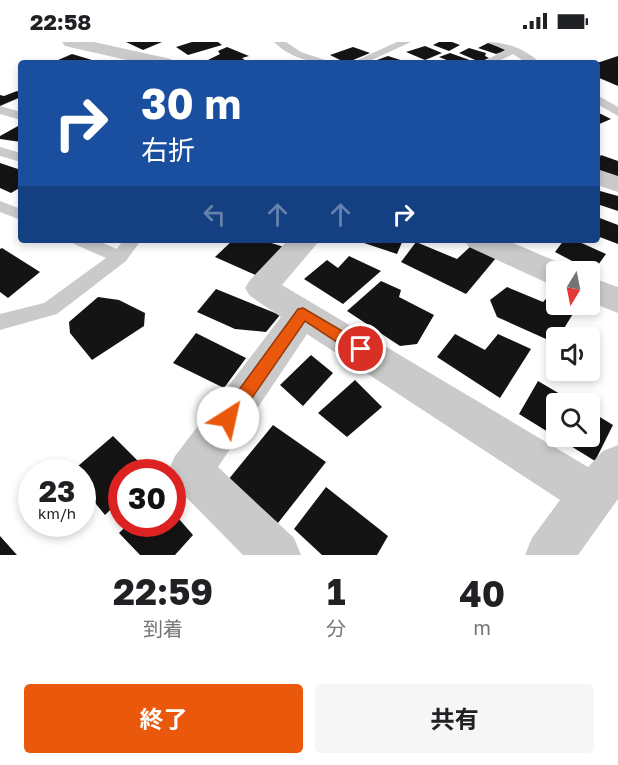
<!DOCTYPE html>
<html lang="ja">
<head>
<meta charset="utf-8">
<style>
  body { margin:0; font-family:"Golos Text","Noto Sans JP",sans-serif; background:#f6f6f6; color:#202124; height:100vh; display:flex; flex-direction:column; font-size:22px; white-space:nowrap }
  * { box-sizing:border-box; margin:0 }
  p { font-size:20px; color:#757577 }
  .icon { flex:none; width:33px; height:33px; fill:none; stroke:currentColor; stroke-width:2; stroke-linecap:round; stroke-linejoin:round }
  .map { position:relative; height:513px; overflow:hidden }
  .sheet { display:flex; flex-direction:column; background:#fff; flex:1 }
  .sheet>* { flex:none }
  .top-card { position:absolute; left:18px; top:18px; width:582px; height:183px; border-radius:6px; box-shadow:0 3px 9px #0003; background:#1a4fa0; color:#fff; overflow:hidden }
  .needle { width:39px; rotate:190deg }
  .fabs { position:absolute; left:546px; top:219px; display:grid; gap:12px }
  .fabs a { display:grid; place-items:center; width:54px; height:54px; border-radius:6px; background:#fff; box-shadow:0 3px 9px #0003; font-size:30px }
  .speed { position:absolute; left:18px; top:417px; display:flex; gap:12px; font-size:30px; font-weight:700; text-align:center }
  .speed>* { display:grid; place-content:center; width:78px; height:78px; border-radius:50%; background:#fff; box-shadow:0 3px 9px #0003; line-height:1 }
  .speed small { font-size:15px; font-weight:400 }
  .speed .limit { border:9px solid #d22; background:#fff; color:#111 }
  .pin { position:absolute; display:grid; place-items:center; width:51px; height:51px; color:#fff; margin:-26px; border:3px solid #fff; border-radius:50%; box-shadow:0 2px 6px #0007 }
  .me { position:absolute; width:66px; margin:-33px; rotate:35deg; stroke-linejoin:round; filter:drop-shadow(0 0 4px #0008) }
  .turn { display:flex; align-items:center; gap:21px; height:126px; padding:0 24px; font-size:27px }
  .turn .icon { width:78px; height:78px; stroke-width:2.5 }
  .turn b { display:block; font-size:42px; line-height:51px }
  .lanes { display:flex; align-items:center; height:57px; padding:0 24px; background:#0003; justify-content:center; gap:30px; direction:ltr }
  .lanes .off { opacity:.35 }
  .eta { display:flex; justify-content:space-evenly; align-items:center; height:102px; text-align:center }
  .eta b { font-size:36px; font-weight:700; line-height:42px }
  .primary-button { display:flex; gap:12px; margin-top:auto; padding:12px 24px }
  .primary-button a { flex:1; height:69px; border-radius:6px; background:#ea580c; color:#fff; font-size:24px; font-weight:700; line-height:69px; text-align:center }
  .primary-button a+a { background:#f6f6f6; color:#202124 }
  .status { display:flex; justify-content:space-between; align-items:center; height:42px; padding:0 30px; background:#fff; direction:ltr }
  .status svg { height:16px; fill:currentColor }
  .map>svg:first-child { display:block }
</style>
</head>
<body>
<div class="status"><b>22:58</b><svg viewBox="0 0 49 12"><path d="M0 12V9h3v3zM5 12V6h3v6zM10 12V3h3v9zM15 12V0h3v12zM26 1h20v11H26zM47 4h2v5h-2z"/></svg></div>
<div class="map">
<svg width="618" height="513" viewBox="0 0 618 513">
  <rect width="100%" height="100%" fill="#fff"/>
  <path fill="#141414" d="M126 0H162L143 8Z
    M192 0H218L222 3 188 13 176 5Z
    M439 0H452L460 3 449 9 433 3Z
    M488 1 508 8 496 12 478 6Z
    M425 4 442 11 425 18 406 10Z
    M227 5 249 14 242 16 246 19 240 21H209L206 19 220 12 218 9Z
    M353 5 370 11 346 21 330 13Z
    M469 6 486 11 485 14 489 16 480 20 459 11Z
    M450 11 478 21H454L439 15Z
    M72 12 92 18 84 21H51Z
    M388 14 410 21H385L377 18Z
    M618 14V44L597 35V21Z
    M17 49 21 51V55L0 64V53L4 54Z
    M597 70 611 77 597 83Z
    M18 84 21 85V100L0 97V94Z
    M601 113 618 119V136L597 129V119Z
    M0 121 21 128V145L11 151 0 146Z
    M600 149 618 154V169L597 162Z
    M597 175 618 183V202L597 194Z
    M233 198H262L287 206 262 236 215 215Z
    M355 198H403L397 212Z
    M564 198H575L606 212 593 230 555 210Z
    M416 200 457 217 471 204 496 216 466 252 401 220Z
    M2 206 40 230 8 256 0 250V207Z
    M349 214 381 229 343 262 304 237 327 218 338 226Z
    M381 239 401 248 399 255 434 273 417 302 400 304 347 269Z
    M507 245 543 260 556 246V262H579L555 301 497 275 490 258Z
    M216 247 280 273 266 290 235 287 197 270Z
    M98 255 119 258 145 271 144 284 92 318 70 291 69 280Z
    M196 291 246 316 224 346 173 321Z
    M455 292 485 308 498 292 531 307 500 356 437 315Z
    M311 313 333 331 303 364 280 343Z
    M355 338 382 365 347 395 318 371Z
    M538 339 577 362H556V394H590V369L613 383 595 419 519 372Z
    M273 383 326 420 278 481 228 438Z
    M113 394 148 429 122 430V456L105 473 82 445V430H71Z
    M326 445 388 494 377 513H322L294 487Z
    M172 469 193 493 175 513H140L119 491 128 482H172Z
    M0 494 17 513H0Z"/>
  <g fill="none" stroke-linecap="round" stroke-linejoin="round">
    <path fill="#cacaca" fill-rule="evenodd" d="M274 0H286L301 10 334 21C312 21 290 16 274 0Z
      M397 0H411L365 21H351Z
      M487 0C506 0 526 7 540 21H527L513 12 495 21H481L505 8Z
      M597 53 618 65V74L597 62Z
      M0 64 21 70V78L0 72Z
      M0 105 21 111V120L0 114Z
      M0 159 21 167V178L0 170Z
      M71 198H96L117 207 123 198H141L126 219 57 272 0 288V272L44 261 106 216 74 202Z"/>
    <path fill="#cacaca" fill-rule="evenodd" d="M62 0H94L171 17 173 21H140L65 4Z
      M597 127 618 134V150L597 143Z
      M288 198H320L282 243 588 425 603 409 618 403V457L578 513H525L532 496 560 458 307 292 218 425 294 496 301 513H243L175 444 172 430 168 429 175 414 281 275 250 254 245 246 250 238Z
      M464 198H506L567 224 570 230H556V243L545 240 469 205Z
      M590 235 618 245V271L590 260Z"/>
  </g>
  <path fill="#ea580c" stroke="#983908" stroke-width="1.5" d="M303 266 366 303 368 307 366 312H355L305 279 234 382 228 384 222 382 219 376 222 371 298 267Z"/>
</svg>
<div class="fabs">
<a><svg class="needle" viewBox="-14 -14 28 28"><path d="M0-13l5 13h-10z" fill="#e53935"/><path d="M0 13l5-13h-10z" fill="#757577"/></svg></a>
<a><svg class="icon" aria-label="sound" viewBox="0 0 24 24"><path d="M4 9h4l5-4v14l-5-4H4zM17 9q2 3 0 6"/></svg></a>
<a><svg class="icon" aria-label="search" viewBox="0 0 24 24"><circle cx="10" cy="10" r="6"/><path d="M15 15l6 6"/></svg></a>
</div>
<div class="speed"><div>23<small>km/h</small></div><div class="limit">30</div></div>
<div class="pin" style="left:361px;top:307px;background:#d93025"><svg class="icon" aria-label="arrive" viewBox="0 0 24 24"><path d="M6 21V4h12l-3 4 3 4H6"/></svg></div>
<svg class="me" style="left:228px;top:376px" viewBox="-20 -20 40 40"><circle r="19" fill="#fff"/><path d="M0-13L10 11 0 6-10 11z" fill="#ea580c"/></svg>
<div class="top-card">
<div class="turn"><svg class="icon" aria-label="right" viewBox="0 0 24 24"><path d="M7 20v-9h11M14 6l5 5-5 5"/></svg><div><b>30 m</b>右折</div></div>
<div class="lanes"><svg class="icon off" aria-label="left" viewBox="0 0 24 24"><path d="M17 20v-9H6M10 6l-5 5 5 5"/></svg><svg class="icon off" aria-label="ahead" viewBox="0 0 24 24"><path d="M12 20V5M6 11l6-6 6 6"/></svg><svg class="icon off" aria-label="ahead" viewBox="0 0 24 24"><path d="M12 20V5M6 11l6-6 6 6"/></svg><svg class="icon" aria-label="right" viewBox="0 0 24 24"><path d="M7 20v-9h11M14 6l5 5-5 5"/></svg></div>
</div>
</div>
<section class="sheet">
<div class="eta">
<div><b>22:59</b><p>到着</p></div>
<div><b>1</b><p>分</p></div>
<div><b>40</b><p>m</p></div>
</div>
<div class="primary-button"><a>終了</a><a>共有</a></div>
</section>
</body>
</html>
